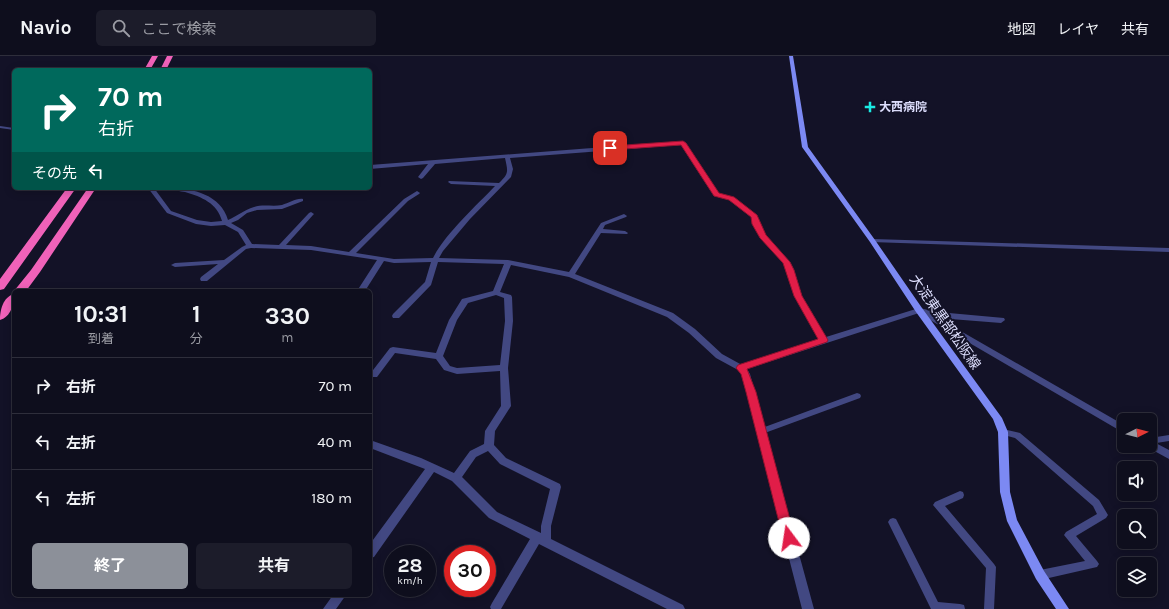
<!DOCTYPE html>
<html lang="ja">
<head>
<meta charset="utf-8">
<style>
  body { margin:0; font-family:Karla,"Noto Sans JP",sans-serif; background:#1c1c2a; color:#f1f3f6; height:100vh; display:flex; flex-direction:column; font-size:15px; white-space:nowrap }
  * { box-sizing:border-box; margin:0 }
  p { font-size:13px; color:#9b9ca4 }
  .icon { flex:none; width:22px; height:22px; fill:none; stroke:currentColor; stroke-width:2; stroke-linecap:round; stroke-linejoin:round }
  .map { position:relative; flex:1; overflow:hidden }
  .panel { position:absolute; left:12px; top:233px; width:360px; height:308px; display:flex; flex-direction:column; background:#0e0e1d; border-radius:6px; box-shadow:0 2px 10px #0003,0 0 0 1px #2e2e3b }
  .panel>* { flex:none }
  .top-card { position:absolute; left:12px; top:12px; width:360px; height:122px; border-radius:6px; box-shadow:0 2px 10px #0003,0 0 0 1px #2e2e3b; background:#00695c; color:#fff; overflow:hidden }
  .needle { width:26px; rotate:84deg }
  .controls { position:absolute; left:1117px; top:357px; display:grid; gap:8px }
  .controls a { display:grid; place-items:center; width:40px; height:40px; border-radius:6px; background:#0e0e1d; box-shadow:0 2px 10px #0003,0 0 0 1px #2e2e3b; font-size:20px }
  .speed { position:absolute; left:384px; top:489px; display:flex; gap:8px; font-size:20px; font-weight:700; text-align:center }
  .speed>* { display:grid; place-content:center; width:52px; height:52px; border-radius:50%; background:#0e0e1d; box-shadow:0 2px 10px #0003,0 0 0 1px #2e2e3b; line-height:1 }
  .speed small { font-size:10px; font-weight:400 }
  .speed .limit { border:6px solid #d22; background:#fff; color:#111 }
  .pin { position:absolute; display:grid; place-items:center; width:34px; height:34px; color:#fff; margin:-17px; border-radius:8px; box-shadow:0 2px 6px #0006 }
  .me { position:absolute; width:44px; margin:-22px; rotate:346deg; stroke-linejoin:round; filter:drop-shadow(0 0 3px #0008) }
  .turn { display:flex; align-items:center; gap:14px; height:84px; padding:0 20px; font-size:18px }
  .turn .icon { width:52px; height:52px; stroke-width:2.5 }
  .turn b { display:block; font-size:28px; line-height:34px }
  .then { display:flex; align-items:center; height:38px; padding:0 20px; background:#0003; gap:8px; font-size:15px }
  .eta { display:flex; justify-content:space-evenly; align-items:center; height:68px; text-align:center }
  .eta b { font-size:24px; font-weight:700; line-height:28px }
  .action { display:flex; gap:8px; margin-top:auto; padding:8px 20px }
  .action a { flex:1; height:46px; border-radius:6px; background:#8c9099; color:#fff; font-size:16px; font-weight:700; line-height:46px; text-align:center }
  .action a+a { background:#1c1c2a; color:#f1f3f6 }
  ul { padding:0; list-style:none }
  li { display:flex; align-items:center; gap:12px; height:56px; padding:0 20px; border-top:1px solid #2e2e3b }
  li div { flex:1 }
  li b { display:block; font-size:15px }
  li em { font-style:normal }
  header { display:flex; align-items:center; gap:24px; box-sizing:border-box; height:56px; padding:0 20px; background:#0e0e1d; border-bottom:1px solid #2e2e3b }
  header strong { font-size:19px }
  nav { display:flex; gap:22px; margin-inline-start:auto; font-size:14px }
  .search { width:280px; height:36px; background:#1c1c2a; display:flex; align-items:center; gap:10px; box-sizing:border-box; padding:0 14px; border-radius:6px; color:#9b9ca4; font-size:15px }
  .map>svg:first-child { display:block }
</style>
</head>
<body>
<header>
<strong>Navio</strong>
<div class="search"><svg class="icon" aria-label="search" viewBox="0 0 24 24"><circle cx="10" cy="10" r="6"/><path d="M15 15l6 6"/></svg>ここで検索</div>
<nav><a>地図</a><a>レイヤ</a><a>共有</a></nav>
</header>
<div class="map">
<svg width="1169" height="553" viewBox="0 0 1169 553">
  <rect width="100%" height="100%" fill="#131227"/>
  <g fill="none" stroke-linecap="round" stroke-linejoin="round">
    <path fill="#424882" fill-rule="evenodd" d="M0 70 14 72V74L0 72Z
      M857 337 860 338 861 340 860 342 762 378 759 377 758 375 759 373Z
      M1003 373 1020 377 1099 444 1108 459 1106 462 1076 480 1097 505 1099 508 1097 511 1040 524 1036 522 1035 519 1036 516 1040 514 1085 505 1064 479 1066 476 1097 458 1093 450 1015 382 1000 378 999 376 1000 374Z
      M1169 379V385L1150 388V382Z
      M960 435 963 436 964 439 963 442 945 450 994 508 996 511 994 553H984L986 512 933 449 935 446Z
      M893 462 896 463 938 546 960 548 964 549 965 553H931L888 466 890 463Z"/>
    <path fill="#424882" fill-rule="evenodd" d="M683 85 686 87 718 138 733 142 756 159 759 168 766 180 790 206 794 214 802 240 826 281 919 252 938 256 1004 262 1005 264 1001 267 938 262 1124 369V377L925 261V258L919 257 747 313 750 318 814 553H802L742 319 738 314 716 302 689 277 667 261 569 221 511 209 500 236 511 239 512 241 513 265 508 312 511 350 495 375 494 389 506 402 560 428 561 431 551 470V483L683 549 685 553H667L539 488 501 553H491L490 551 492 547 530 483 489 462 452 425 434 416 374 501 370 502V488L425 413 370 392V384L421 402 454 417 470 395 484 388 485 375 501 350 500 315 457 318 444 314 436 303 395 297 377 321H371L370 318 390 292 393 291 436 297 449 264 462 243 493 235 504 208 438 206 431 229 399 262H393L392 260 393 258 425 226 431 206 394 207 384 205 365 235H357L377 204 311 194 251 192 246 193 207 225H201L200 223 201 221 218 208 175 211 171 209 175 207 224 204 242 191 246 189 238 176 225 169 211 170 196 168 167 157 148 132H154L171 155 197 164 211 166 222 165C217 147 202 141 185 136 180 135 174 135 170 132 193 132 221 139 228 164 237 160 244 154 254 151 263 148 273 151 282 149 289 147 296 142 303 143V145L282 153 257 154 247 157 238 164 231 167 243 174 252 188 279 189 309 157 311 156 314 158 313 159 286 189 311 190 349 196 404 143 417 135 420 137 419 138 408 145 356 197 394 203 433 202C445 178 476 150 495 130L451 128 448 126 449 125 499 127C509 117 508 116 505 102L435 108 423 122 421 123 418 121 428 108 370 113V109ZM681 89 714 140 729 144 751 161 753 168 761 182 783 207 786 214 794 240 820 283 742 309 722 298 695 273 673 257 575 218 601 177 627 178 628 177 625 175 603 173 605 169 626 161 627 160 624 158 601 167 569 216 508 204 439 202 443 195 470 163 511 121 513 113 510 102ZM496 239 504 242 505 265 500 309 457 312 450 310 443 300 457 264 468 247ZM488 395 500 408 550 433 541 470V477L497 456 462 421 476 401Z
      M873 183 1169 192V196L871 186V184Z
      M1150 384 1169 394V403L1147 391 1150 390Z
      M333 539H346L336 553H323Z"/>
    <path fill="#7c89f3" fill-rule="evenodd" d="M789 0H793L808 91 875 184 922 252 1002 362 1008 376 1010 436 1017 464 1044 515 1069 553H1056L1036 523 1007 465 1000 436 998 376 993 363 916 256 870 186 802 91Z"/>
    <path fill="#f062b9" fill-rule="evenodd" d="M152 0H158L150 14H144Z
      M167 0H173L166 14H160Z
      M67 132H76L4 233 0 234V223Z
      M88 132H96L40 216 26 235H14L31 214Z
      M14 238C14 248 11 261 0 264 0 254 3 241 14 238Z"/>
  </g>
  <path fill="#e11d48" stroke="#92132f" d="M683 85 686 87 719 137 734 141 757 159 766 179 790 206 794 214 802 240 828 284 827 286 747 313 756 336 795 482 794 486 789 487 785 486 783 482 746 336 741 318 736 312 738 309 818 283 794 240 783 207 760 182 752 168 751 161 729 144 714 140 681 89 610 94 607 92 610 90Z"/>
  <path fill="#1aeae3" stroke="#131227" stroke-width="1.5" d="M868 45h4v4h4v4h-4v4h-4v-4h-4v-4h4z"/>
  <g text-anchor="middle" dominant-baseline="central" stroke-width="4" stroke-linejoin="round" paint-order="stroke">
    <g font-size="12" font-weight="bold" fill="#dcddfc" stroke="#131227" text-anchor="start">
      <text x="879" y="51">大西病院</text>
    </g>
    <g font-size="14" fill="#dcddfc" stroke="#131227">
      <text transform="translate(945 266) rotate(55)">大淀東黒部松阪線</text>
    </g>
  </g>
</svg>
<div class="controls">
<a><svg class="needle" viewBox="-14 -14 28 28"><path d="M0-13l5 13h-10z" fill="#e53935"/><path d="M0 13l5-13h-10z" fill="#9b9ca4"/></svg></a>
<a><svg class="icon" aria-label="sound" viewBox="0 0 24 24"><path d="M4 9h4l5-4v14l-5-4H4zM17 9q2 3 0 6"/></svg></a>
<a><svg class="icon" aria-label="search" viewBox="0 0 24 24"><circle cx="10" cy="10" r="6"/><path d="M15 15l6 6"/></svg></a>
<a><svg class="icon" aria-label="layers" viewBox="0 0 24 24"><path d="M12 4l9 5-9 5-9-5zM3 14l9 5 9-5"/></svg></a>
</div>
<div class="speed"><div>28<small>km/h</small></div><div class="limit">30</div></div>
<div class="pin" style="left:610px;top:92px;background:#d93025"><svg class="icon" aria-label="arrive" viewBox="0 0 24 24"><path d="M6 21V4h12l-3 4 3 4H6"/></svg></div>
<svg class="me" style="left:789px;top:482px" viewBox="-20 -20 40 40"><circle r="19" fill="#fff"/><path d="M0-13L10 11 0 6-10 11z" fill="#e11d48"/></svg>
<div class="top-card">
<div class="turn"><svg class="icon" aria-label="right" viewBox="0 0 24 24"><path d="M7 20v-9h11M14 6l5 5-5 5"/></svg><div><b>70 m</b>右折</div></div>
<div class="then">その先<svg class="icon" aria-label="left" viewBox="0 0 24 24"><path d="M17 20v-9H6M10 6l-5 5 5 5"/></svg></div>
</div>
<section class="panel">
<div class="eta">
<div><b>10:31</b><p>到着</p></div>
<div><b>1</b><p>分</p></div>
<div><b>330</b><p>m</p></div>
</div>
<ul>
<li><svg class="icon" aria-label="right" viewBox="0 0 24 24"><path d="M7 20v-9h11M14 6l5 5-5 5"/></svg><div><b>右折</b></div><em>70 m</em></li>
<li><svg class="icon" aria-label="left" viewBox="0 0 24 24"><path d="M17 20v-9H6M10 6l-5 5 5 5"/></svg><div><b>左折</b></div><em>40 m</em></li>
<li><svg class="icon" aria-label="left" viewBox="0 0 24 24"><path d="M17 20v-9H6M10 6l-5 5 5 5"/></svg><div><b>左折</b></div><em>180 m</em></li>
</ul>
<div class="action"><a>終了</a><a>共有</a></div>
</section>
</div>
</body>
</html>
